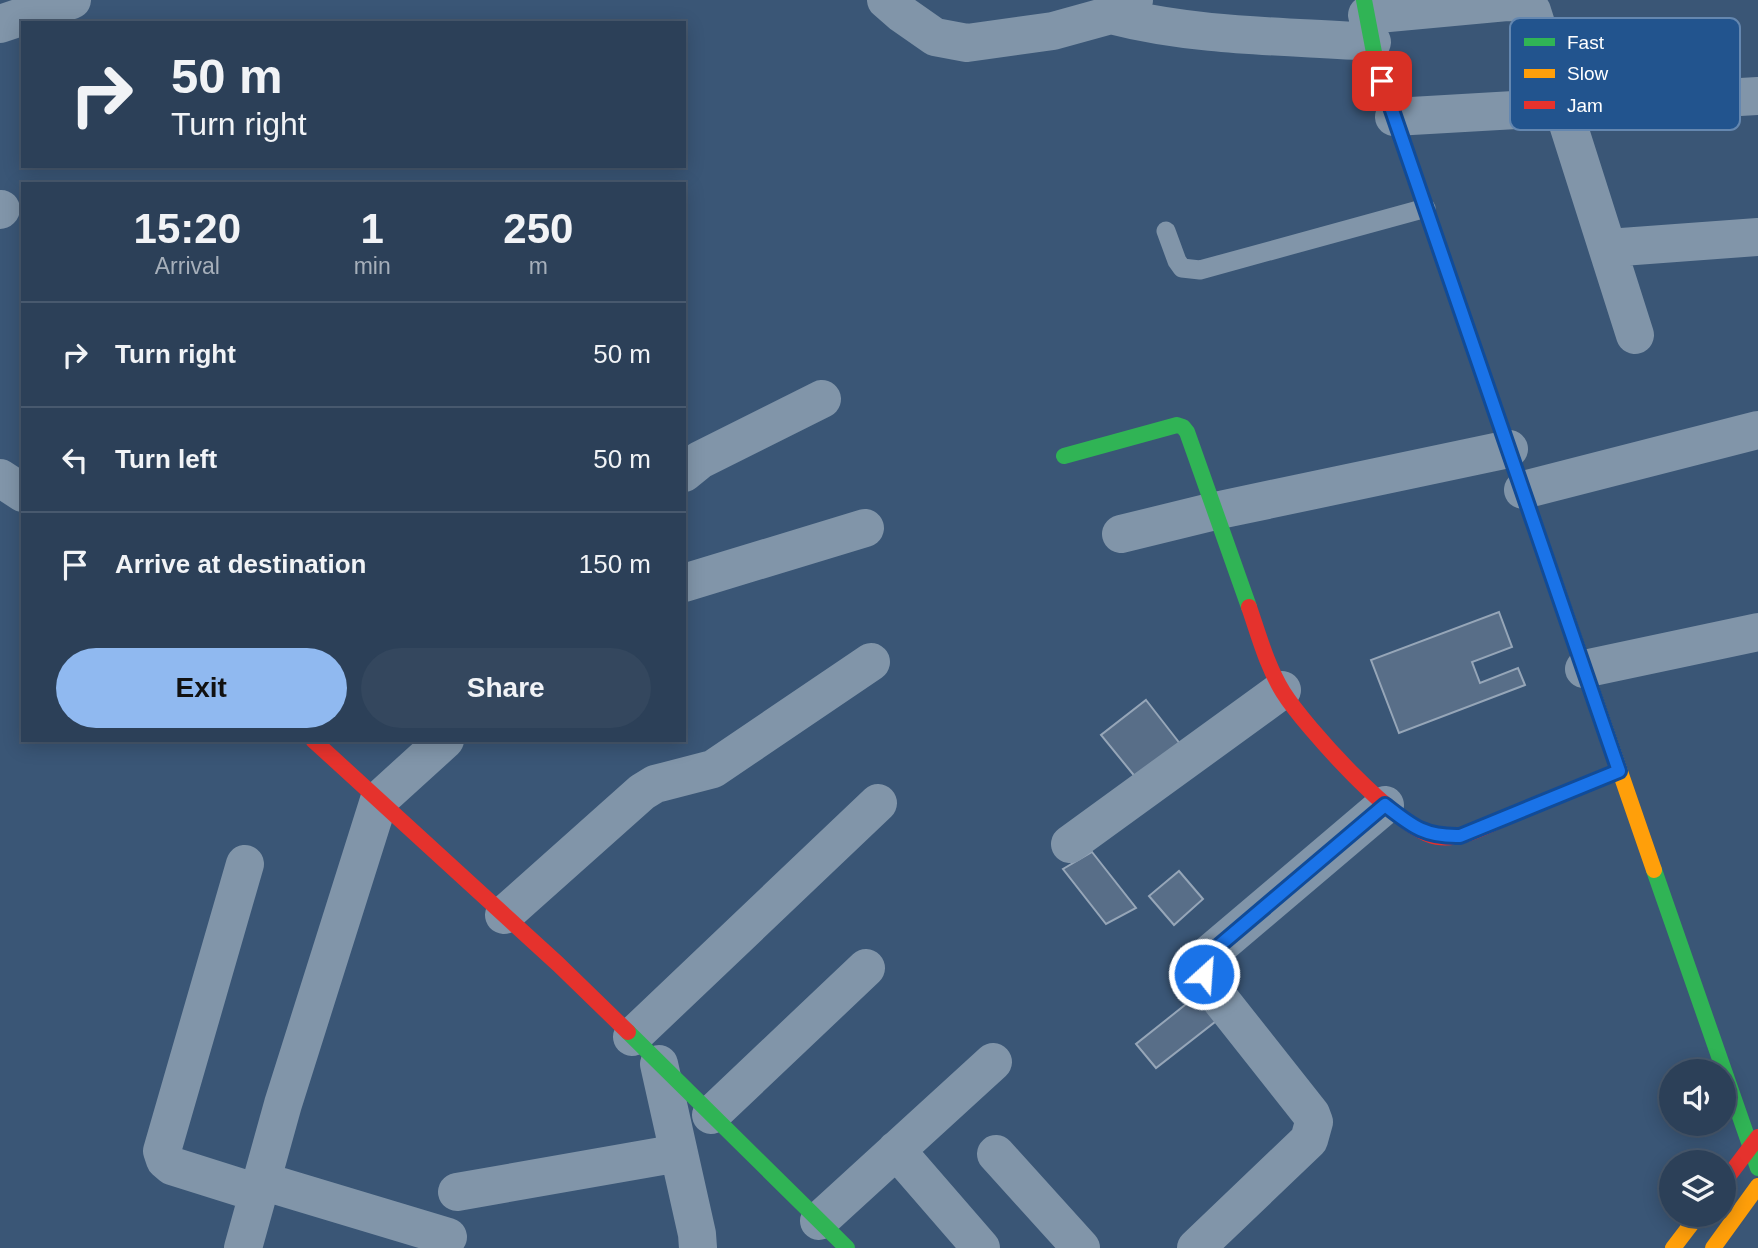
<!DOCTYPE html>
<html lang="en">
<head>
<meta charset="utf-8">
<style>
  body { margin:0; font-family:Arial,sans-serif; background:#34475e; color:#f1f3f6; height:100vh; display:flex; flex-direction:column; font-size:26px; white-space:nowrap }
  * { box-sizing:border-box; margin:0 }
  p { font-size:23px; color:#a6afba }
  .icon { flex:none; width:38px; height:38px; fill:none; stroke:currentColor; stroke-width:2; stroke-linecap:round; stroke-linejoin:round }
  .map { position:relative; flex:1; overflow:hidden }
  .side { position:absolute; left:21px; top:182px; width:665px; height:560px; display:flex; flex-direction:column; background:#2c4058; border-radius:0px; box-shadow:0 4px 18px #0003,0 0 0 2px #48596e }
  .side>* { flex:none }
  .hud { position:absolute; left:21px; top:21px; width:665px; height:147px; border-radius:0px; box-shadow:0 4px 18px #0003,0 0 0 2px #48596e; background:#2c4058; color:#f1f3f6; overflow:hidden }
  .controls { position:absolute; left:1659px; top:1059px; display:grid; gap:14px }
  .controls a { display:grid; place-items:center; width:77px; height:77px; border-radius:50%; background:#2c4058; box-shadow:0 4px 18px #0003,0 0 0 2px #48596e; font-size:35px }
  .pin { position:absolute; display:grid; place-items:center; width:60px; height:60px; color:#fff; margin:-30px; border-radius:14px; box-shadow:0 4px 10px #0006 }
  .me { position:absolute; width:77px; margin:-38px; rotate:26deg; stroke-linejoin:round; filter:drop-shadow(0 0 5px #0008) }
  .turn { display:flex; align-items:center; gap:24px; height:147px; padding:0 35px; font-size:32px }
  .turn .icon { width:91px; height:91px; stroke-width:2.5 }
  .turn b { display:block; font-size:49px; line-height:60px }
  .eta { display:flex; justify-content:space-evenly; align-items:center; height:119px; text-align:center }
  .eta b { font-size:42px; font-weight:700; line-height:49px }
  .action { display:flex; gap:14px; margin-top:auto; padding:14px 35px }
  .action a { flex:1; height:80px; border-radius:42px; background:#90b9f0; color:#111; font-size:28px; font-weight:700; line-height:80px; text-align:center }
  .action a+a { background:#34475e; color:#f1f3f6 }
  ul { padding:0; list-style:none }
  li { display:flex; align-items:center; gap:21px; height:105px; padding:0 35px; border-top:2px solid #48596e }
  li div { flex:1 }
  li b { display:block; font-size:26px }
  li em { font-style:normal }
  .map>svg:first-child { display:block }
</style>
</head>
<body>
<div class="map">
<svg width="1758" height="1248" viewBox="0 0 1758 1248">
  <rect width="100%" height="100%" fill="#3a5676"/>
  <path fill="#586e88" stroke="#96a6b8" stroke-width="2" d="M1499 612 1512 647 1472 662 1480 683 1518 668 1525 685 1399 733 1371 660Z
    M1146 700 1181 745 1137 779 1101 735Z
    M1092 852 1136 908 1106 924 1063 869Z
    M1179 871 1203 899 1174 925 1149 896Z
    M1200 993 1220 1018 1156 1068 1136 1044Z"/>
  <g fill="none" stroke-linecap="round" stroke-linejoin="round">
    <path stroke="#8195a9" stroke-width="19" d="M1166 231 1177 261 1182 268 1200 270 1426 208"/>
    <path stroke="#8195a9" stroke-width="38" d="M886 0 902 14 935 37 967 43 1053 31 1111 15 1134 0
      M1111 15C1196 37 1285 36 1372 42
      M1367 15 1507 2 1526 3 1532 11 1635 335
      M0 24 72 0
      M1394 117 1758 96
      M0 210 1 209
      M1608 248 1758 237
      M684 473 700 460 822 399
      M0 478 23 493
      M1523 490 1758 430
      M1121 534 1215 511 1509 449
      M684 583 865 528
      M1584 669 1758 632
      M1070 844 1282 690
      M245 864 162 1151 165 1160 172 1166 258 1193
      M504 915 642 792 655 784 713 769 871 662
      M632 1037 878 803
      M659 1064 697 1234 698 1248
      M711 1115 866 968
      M896 1150 981 1248
      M996 1154 1081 1248
      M262 1181 448 1237
      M457 1192 679 1153
      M819 1221 993 1062
      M243 1248 283 1104 379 800 445 740
      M1196 1248 1309 1140 1314 1122 1311 1114 1209 985 1203 966 1207 956 1385 805"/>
    <path stroke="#30b455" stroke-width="16" d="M1364 0 1376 63 1530 511
      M1064 456 1177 425 1183 427 1187 432 1249 607
      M1654 870 1758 1168
      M628 1032 847 1248"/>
    <path stroke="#ff9f0a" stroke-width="16" d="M1530 511 1654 870
      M1509 816 1619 771
      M1673 1248 1699 1214
      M1713 1248 1758 1186"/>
    <path stroke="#e5322d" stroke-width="16" d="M1249 607C1259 636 1267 666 1283 692 1305 727 1398 830 1437 837 1462 841 1487 825 1509 816
      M313 740 558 964 628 1032
      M1724 1182 1758 1137"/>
  </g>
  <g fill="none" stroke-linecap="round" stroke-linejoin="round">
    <defs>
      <path id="route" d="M1204 974 1203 966 1207 956 1385 805C1412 826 1424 837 1460 836L1619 771 1382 81"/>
    </defs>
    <use href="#route" stroke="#114b97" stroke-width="18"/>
    <use href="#route" stroke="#1a73e8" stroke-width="12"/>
  </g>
  <rect x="1510" y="18" width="230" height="112" rx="10" fill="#22548e" stroke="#6487b0" stroke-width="2"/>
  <rect x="1524" y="38" width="31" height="8" fill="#30b455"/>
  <rect x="1524" y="69" width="31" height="9" fill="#ff9f0a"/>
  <rect x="1524" y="101" width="31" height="8" fill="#e5322d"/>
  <g font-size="19" fill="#fff">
    <text x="1567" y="49">Fast</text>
    <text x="1567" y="80">Slow</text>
    <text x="1567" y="112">Jam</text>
  </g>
</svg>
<div class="controls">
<a><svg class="icon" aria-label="sound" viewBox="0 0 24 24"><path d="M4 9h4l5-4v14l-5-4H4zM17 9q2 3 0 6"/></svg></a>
<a><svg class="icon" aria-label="layers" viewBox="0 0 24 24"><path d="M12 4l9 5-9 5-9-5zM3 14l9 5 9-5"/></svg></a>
</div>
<div class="pin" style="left:1382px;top:81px;background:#d93025"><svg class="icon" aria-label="arrive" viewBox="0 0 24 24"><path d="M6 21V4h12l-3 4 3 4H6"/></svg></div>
<svg class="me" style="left:1204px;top:974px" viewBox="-20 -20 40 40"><circle r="17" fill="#1a73e8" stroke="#fff" stroke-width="3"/><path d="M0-11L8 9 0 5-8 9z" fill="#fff"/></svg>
<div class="hud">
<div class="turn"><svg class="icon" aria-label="right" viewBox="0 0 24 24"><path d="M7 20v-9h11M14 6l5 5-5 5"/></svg><div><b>50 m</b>Turn right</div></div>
</div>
<section class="side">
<div class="eta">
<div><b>15:20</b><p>Arrival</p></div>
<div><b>1</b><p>min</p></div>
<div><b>250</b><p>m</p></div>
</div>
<ul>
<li><svg class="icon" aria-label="right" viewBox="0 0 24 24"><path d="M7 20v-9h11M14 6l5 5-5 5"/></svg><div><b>Turn right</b></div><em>50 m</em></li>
<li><svg class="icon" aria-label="left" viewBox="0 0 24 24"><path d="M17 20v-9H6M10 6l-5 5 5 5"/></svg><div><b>Turn left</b></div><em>50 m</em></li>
<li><svg class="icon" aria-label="arrive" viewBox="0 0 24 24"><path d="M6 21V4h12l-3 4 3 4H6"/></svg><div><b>Arrive at destination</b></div><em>150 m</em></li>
</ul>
<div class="action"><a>Exit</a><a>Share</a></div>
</section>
</div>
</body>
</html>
